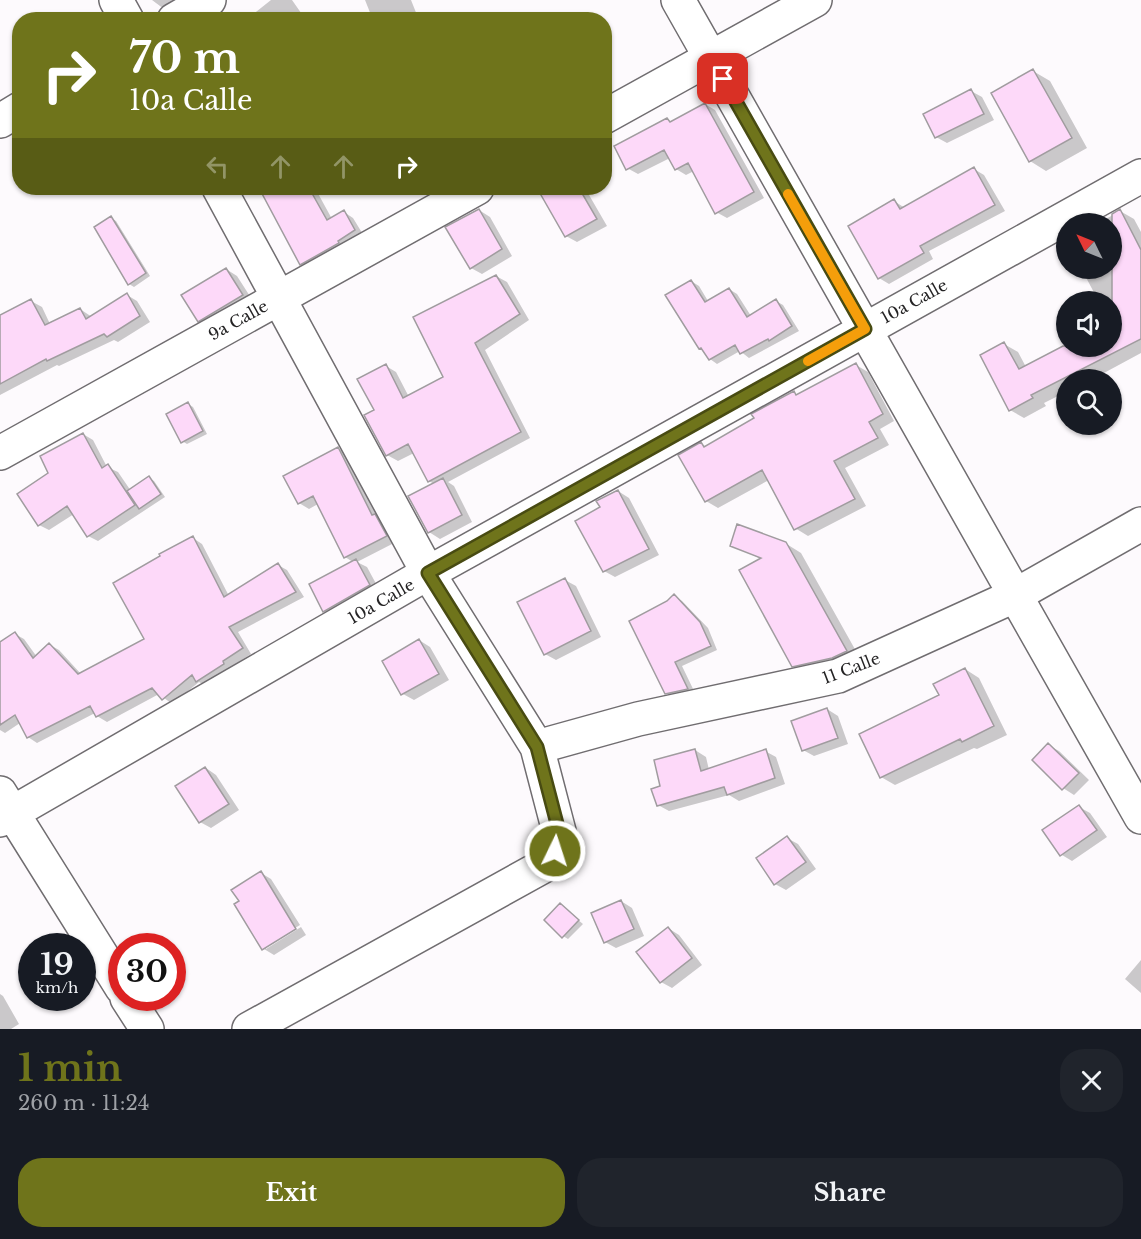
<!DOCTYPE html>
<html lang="en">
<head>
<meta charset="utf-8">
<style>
  body { margin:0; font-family:"Libre Baskerville",serif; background:#20242c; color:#f1f3f6; height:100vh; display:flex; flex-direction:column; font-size:22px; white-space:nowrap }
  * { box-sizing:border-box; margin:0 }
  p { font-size:20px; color:#9ea1a6 }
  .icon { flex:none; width:33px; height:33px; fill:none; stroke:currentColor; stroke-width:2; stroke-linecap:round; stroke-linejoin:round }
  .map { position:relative; height:1029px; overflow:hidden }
  .details { display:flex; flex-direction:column; background:#171b24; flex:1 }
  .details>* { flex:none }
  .banner { position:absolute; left:12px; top:12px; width:600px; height:183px; border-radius:24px; box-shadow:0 2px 4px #0004; background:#6f741b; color:#fff; overflow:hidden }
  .needle { width:39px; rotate:313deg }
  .fabs { position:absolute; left:1056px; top:213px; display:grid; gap:12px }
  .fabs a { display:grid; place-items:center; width:66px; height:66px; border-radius:50%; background:#171b24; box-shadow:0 2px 4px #0004; font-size:30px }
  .speed { position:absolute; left:18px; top:933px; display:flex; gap:12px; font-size:30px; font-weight:700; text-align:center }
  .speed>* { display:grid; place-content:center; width:78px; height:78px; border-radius:50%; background:#171b24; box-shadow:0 2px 4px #0004; line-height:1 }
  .speed small { font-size:15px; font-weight:400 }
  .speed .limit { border:9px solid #d22; background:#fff; color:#111 }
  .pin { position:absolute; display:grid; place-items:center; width:51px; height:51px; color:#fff; margin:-26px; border-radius:12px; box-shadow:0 3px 9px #0006 }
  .me { position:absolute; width:66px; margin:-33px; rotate:4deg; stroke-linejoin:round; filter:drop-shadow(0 0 4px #0008) }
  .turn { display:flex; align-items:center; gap:21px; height:126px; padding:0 18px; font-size:27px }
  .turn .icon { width:78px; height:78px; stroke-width:2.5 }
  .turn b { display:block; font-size:42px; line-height:51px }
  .lanes { display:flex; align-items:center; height:57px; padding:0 18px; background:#0003; justify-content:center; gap:30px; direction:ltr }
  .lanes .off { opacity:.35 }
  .round { display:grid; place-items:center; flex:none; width:63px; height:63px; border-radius:24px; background:#20242c }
  .head { display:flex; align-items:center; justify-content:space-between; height:102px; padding:0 18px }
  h1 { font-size:36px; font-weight:800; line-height:45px; color:#6f741b }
  .cta { display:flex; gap:12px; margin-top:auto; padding:12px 18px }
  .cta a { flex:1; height:69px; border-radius:24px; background:#6f741b; color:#fff; font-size:24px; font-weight:800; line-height:69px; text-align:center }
  .cta a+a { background:#20242c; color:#f1f3f6 }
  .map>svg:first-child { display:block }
</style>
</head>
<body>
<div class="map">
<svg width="1141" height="1029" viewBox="0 0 1141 1029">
  <rect width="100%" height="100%" fill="#fdfafd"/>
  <path fill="#0003" d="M152 0H183L164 9Z
    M271 0H292L306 20H246Z
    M365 0H411L419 20H373Z
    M1033 71 1050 81 1087 148 1046 171 1030 161Z
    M971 91 982 97 994 120 947 143 936 137Z
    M705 104 715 110 764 198 727 218 716 212 694 171 686 175 676 169 670 158 638 174 627 168 667 120 672 122Z
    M974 169 984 175 1005 211 929 251 933 259 889 284 879 278 894 201 905 208Z
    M261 188H315L332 219 344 212 353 218 364 236 311 269 301 264Z
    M539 188H585L607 226 577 242 566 236Z
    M479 210 490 217 512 256 482 274 471 268Z
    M1120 211 1134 219 1141 232V353L1091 380H1066V392L1044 403 1046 406 1024 418 1010 410 1004 344 1018 352 1026 367 1112 346V302H1099L1081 268H1112V224H1097Z
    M111 218 116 221 150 276 134 287 129 284Z
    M226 269 237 276 253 301 210 327 199 321Z
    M496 276 507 282 529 320 485 350 530 438 448 482 454 486 472 522 440 539 429 532 434 484 429 481 414 453 398 461 387 455 376 411 386 366 396 372 409 397 445 377Z
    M691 281 699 286 708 301 729 289 737 294 751 316 776 301 783 305 799 331 749 358 740 351 717 364 710 359 705 351 700 348Z
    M127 295 137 301 150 322 118 342 114 340 59 366 57 365 0 395V317L31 301 42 307 50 324 80 309 92 317Z
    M856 365 868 372 894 421 880 429 889 445 845 468 866 506 808 536 795 528 769 480 718 508 706 501 701 444 707 447 756 419 794 393 798 395Z
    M188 404 193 407 207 434 187 444 182 441Z
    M83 434 93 440 107 467 118 472 131 491 149 478 154 481 165 497 98 541 88 536 74 514 49 530 39 525 50 474Z
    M338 448 348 454 396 542 357 562 367 567 380 591 335 617 324 611 353 562 345 557 318 504 309 509 299 503Z
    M618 491 629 498 659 555 615 577 604 571 602 508Z
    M193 538 202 544 229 596 278 565 287 570 304 597 238 632 251 654 231 667 232 669 206 686 199 682 172 704 159 694 107 722 97 716 95 713 37 743 28 737 20 723 5 733 0 730V644L15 634 24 639 37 657 50 645 59 650 81 674 146 640Z
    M785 543 801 553 861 660 809 675 794 666 761 559 732 545Z
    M565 580 576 586 601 637 556 660 545 654Z
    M674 596 682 601 708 628 717 650 682 666 695 693 674 697 666 693 668 603Z
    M419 640 430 647 449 680 414 700 403 694Z
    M965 669 979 678 1007 735 977 749 974 748 895 785 881 777 941 696Z
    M827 709 838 716 848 744 814 756 803 750Z
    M1048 745 1059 751 1089 780 1074 795 1063 788Z
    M695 750 706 757 709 770 765 751 776 757 785 784 739 801 729 795 669 811 658 805 662 787Z
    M206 768 216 775 239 810 211 828 200 822Z
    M1079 807 1090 813 1107 837 1072 861 1062 855Z
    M787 838 798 844 816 869 786 890 775 884Z
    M261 873 271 879 300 925 266 946V949L301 927 306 935 274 955 264 949 241 901Z
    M621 901 632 908 644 936 616 948 605 942Z
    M560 905 583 924 568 939 563 936Z
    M668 928 679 935 702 965 672 988 661 982Z
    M1141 960V993L1125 979Z
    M0 994 3 996 19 1024 11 1029H0Z"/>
  <path fill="#fdd9f9" stroke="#a09c9f" stroke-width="1.5" d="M1033 69 1072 138 1029 162 991 93Z
    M971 89 984 114 935 138 923 114Z
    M705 103 754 192 715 214 688 163 675 170 664 150 626 170 614 146 667 118 670 122Z
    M974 167 995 205 920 246 924 253 878 279 848 226 894 199 900 209Z
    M259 188H309L327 220 344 210 355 230 338 241 339 243 300 265Z
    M537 188H579L597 219 565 237Z
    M479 209 502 249 470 269 445 227Z
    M1120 209 1141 250V339L1031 395 1033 398 1009 411 980 355 1004 342 1019 369 1063 346H1112V214Z
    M111 216 146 273 128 285 94 227Z
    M226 268 243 295 198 322 181 295Z
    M496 275 520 314 475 343 521 432 428 482 408 444 386 456 364 415 374 410 357 379 386 364 403 398 443 377 413 317Z
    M691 280 705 302 729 288 747 317 776 299 792 326 769 341 768 339 740 354 735 345 709 360 701 348 699 349 665 295Z
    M127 293 140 316 107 337 104 334 47 361 46 359 0 384V315L31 299 45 325 80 308 86 319Z
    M856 363 883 414 869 422 878 438 834 461 855 499 794 530 762 470 705 502 678 455 701 442 704 447 754 418 751 414 794 391 796 395Z
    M188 402 203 431 181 443 166 414Z
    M83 433 102 468 108 464 135 505 87 537 67 506 38 526 17 494 48 473 40 456Z
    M338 447 372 515 375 514 387 536 344 558 313 496 298 504 283 476Z
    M149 476 161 494 139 509 127 491Z
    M443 478 462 515 428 533 408 496Z
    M618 490 649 549 603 572 575 521 600 507 596 501Z
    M737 524 786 542 847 651 832 658 792 667 739 570 761 558 730 546Z
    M193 536 224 597 278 563 296 592 229 627 243 648 223 661 224 664 196 682 192 675 162 700 152 688 96 717 90 706 27 738 15 715 0 725V642L15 632 33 658 49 643 78 674 144 639 113 583 160 556 159 554Z
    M356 559 370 585 323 612 309 584Z
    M565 578 591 631 544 655 517 602Z
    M674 594 700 622 711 646 675 662 688 689 665 694 629 621 667 601Z
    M419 639 439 674 401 695 382 661Z
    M965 668 994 726 962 742 960 739 880 778 859 734 939 695 933 684Z
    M827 708 838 738 802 751 791 721Z
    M1048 743 1079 773 1062 790 1032 760Z
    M695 749 701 771 766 749 775 778 727 795 724 787 657 806 651 789 660 786 654 760Z
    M205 767 229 804 199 823 175 786Z
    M1079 805 1097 830 1060 856 1042 830Z
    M787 836 806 862 774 885 756 858Z
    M261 871 296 929 262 950 234 904 239 901 231 890Z
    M621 900 634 929 604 943 591 913Z
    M560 903 579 920 562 938 544 920Z
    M668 927 692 958 660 983 636 952Z"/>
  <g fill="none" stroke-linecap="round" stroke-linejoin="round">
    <defs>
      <path id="minor" d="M116 0 127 20
        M678 0 1141 817
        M174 20 209 0
        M604 117 815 0
        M0 121 20 109
        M219 188 428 573 537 747 561 839 549 863 249 1029
        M0 453 477 188
        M537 747 638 719 838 676 1014 596 1141 524
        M0 793 122 988
        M0 820 428 573 1141 176
        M127 998 147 1029"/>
    </defs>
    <use href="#minor" stroke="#706d70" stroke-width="36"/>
    <use href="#minor" stroke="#fff" stroke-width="33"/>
  </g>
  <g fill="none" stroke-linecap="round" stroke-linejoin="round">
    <defs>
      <path id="route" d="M555 851 561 839 537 747 428 573 865 329 723 79"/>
    </defs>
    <use href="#route" stroke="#484b12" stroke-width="15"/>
    <use href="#route" stroke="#6f741b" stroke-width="10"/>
    <path stroke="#f59e0b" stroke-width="10" d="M788 194 865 329 808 361"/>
  </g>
  <g text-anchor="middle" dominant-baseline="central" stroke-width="5" stroke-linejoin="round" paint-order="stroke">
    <g font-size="16" fill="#252425" stroke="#fff">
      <text transform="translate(914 301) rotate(-29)">10a Calle</text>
      <text transform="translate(238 320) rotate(-29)">9a Calle</text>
      <text transform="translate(381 601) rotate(-30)">10a Calle</text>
      <text transform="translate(851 668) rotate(-21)">11 Calle</text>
    </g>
  </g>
</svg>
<div class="fabs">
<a><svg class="needle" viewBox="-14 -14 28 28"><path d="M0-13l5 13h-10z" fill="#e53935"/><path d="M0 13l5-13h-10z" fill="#9ea1a6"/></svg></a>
<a><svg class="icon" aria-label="sound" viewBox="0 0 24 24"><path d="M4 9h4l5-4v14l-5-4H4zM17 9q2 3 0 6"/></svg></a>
<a><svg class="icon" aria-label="search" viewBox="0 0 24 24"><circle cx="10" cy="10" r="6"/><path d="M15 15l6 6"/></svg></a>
</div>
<div class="speed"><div>19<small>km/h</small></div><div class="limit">30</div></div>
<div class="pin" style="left:723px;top:79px;background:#d93025"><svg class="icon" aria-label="arrive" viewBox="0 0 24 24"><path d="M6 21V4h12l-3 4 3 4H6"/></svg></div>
<svg class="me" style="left:555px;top:851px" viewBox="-20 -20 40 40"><circle r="17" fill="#6f741b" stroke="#fff" stroke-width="3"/><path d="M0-11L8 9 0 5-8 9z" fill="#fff"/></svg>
<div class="banner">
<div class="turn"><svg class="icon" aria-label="right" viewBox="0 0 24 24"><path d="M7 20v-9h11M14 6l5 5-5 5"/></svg><div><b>70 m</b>10a Calle</div></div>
<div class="lanes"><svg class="icon off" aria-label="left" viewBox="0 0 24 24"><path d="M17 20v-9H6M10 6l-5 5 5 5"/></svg><svg class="icon off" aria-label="ahead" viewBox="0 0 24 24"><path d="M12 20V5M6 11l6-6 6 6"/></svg><svg class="icon off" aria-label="ahead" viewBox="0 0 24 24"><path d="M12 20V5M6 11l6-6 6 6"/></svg><svg class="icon" aria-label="right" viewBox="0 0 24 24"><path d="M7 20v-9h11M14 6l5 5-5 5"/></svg></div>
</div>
</div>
<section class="details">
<div class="head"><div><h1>1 min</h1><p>260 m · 11:24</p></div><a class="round"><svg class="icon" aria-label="close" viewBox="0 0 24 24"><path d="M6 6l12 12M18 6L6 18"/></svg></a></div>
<div class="cta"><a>Exit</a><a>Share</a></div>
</section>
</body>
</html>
